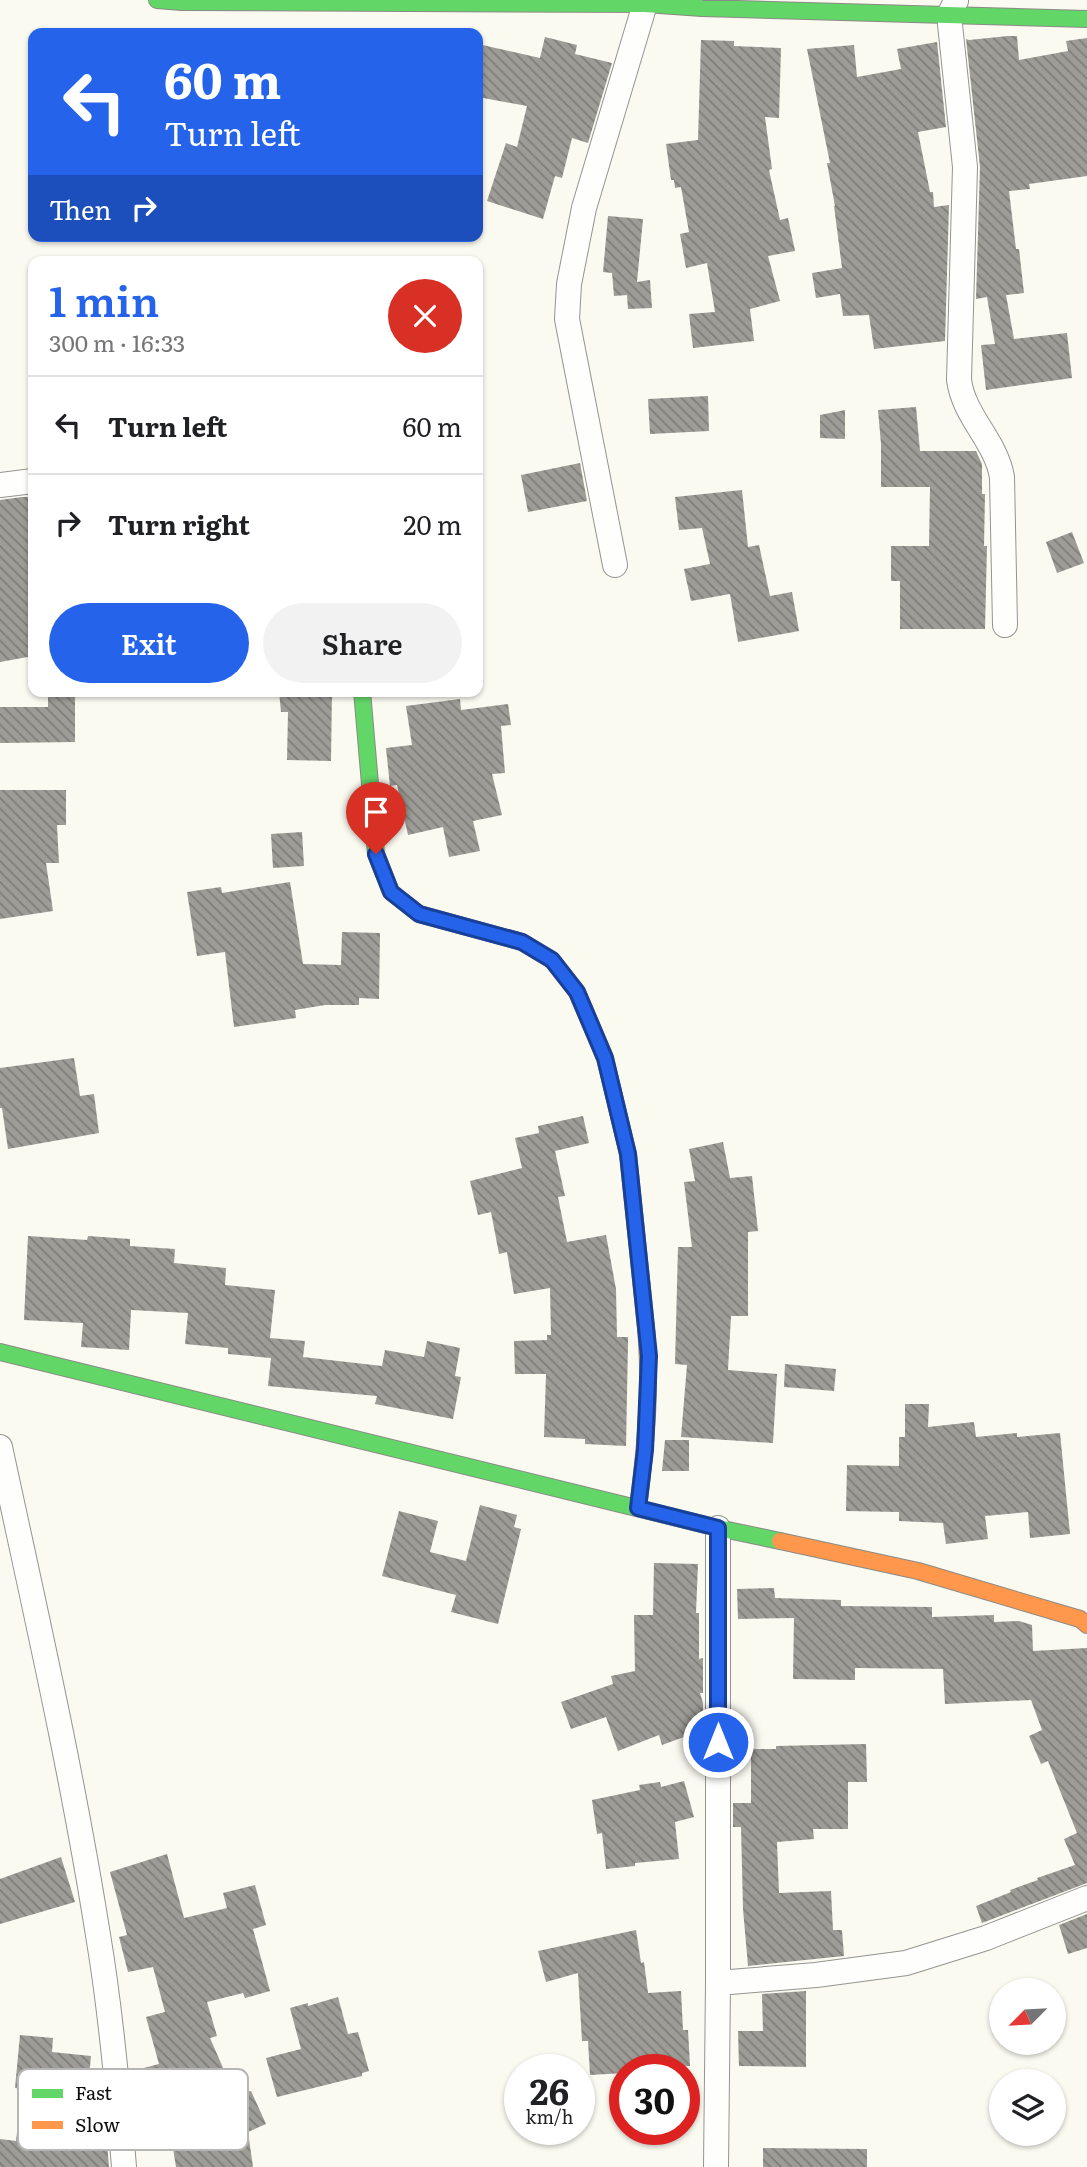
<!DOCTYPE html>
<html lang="en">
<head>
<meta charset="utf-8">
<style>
  body { margin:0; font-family:Literata,serif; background:#f2f2f2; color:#202124; height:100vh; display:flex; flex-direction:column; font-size:26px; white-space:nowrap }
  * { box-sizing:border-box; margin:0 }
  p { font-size:23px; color:#757577 }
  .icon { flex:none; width:38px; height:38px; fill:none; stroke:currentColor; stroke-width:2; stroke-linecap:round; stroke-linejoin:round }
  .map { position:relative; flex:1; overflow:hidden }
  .panel { position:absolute; left:28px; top:256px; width:455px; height:441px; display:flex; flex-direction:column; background:#fff; border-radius:14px; box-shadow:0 2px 5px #0004 }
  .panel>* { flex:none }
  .banner { position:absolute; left:28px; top:28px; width:455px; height:214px; border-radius:14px; box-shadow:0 2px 5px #0004; background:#2563eb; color:#fff; overflow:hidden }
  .needle { width:46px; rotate:246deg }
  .controls { position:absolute; left:989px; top:1978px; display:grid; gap:14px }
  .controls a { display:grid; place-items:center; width:77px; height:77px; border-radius:50%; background:#fff; box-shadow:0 2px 5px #0004; font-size:35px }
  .speed { position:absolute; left:504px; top:2054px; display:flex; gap:14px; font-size:35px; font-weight:700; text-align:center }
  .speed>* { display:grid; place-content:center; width:91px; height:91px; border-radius:50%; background:#fff; box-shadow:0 2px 5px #0004; line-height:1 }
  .speed small { font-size:18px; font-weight:400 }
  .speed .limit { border:10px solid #d22; background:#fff; color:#111 }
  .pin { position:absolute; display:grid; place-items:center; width:60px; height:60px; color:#fff; margin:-72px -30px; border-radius:50% 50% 50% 0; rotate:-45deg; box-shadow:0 0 7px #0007 }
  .pin .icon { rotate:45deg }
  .me { position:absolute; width:77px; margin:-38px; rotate:0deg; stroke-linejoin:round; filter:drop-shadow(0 0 5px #0008) }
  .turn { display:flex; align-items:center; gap:24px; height:147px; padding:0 21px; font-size:32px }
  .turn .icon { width:91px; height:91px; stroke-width:2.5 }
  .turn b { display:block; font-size:49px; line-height:60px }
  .then { display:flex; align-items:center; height:66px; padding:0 21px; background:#0003; gap:14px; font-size:26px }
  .round { display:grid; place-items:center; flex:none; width:74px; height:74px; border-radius:37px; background:#f2f2f2 }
  .overview { display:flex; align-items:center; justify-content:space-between; height:119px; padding:0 21px }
  h1 { font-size:42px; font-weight:600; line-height:52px; color:#2563eb }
  .primary-button { display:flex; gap:14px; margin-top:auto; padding:14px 21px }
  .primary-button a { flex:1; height:80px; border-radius:42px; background:#2563eb; color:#fff; font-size:28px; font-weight:600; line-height:80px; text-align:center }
  .primary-button a+a { background:#f2f2f2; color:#202124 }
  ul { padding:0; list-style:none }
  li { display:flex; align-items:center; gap:21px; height:98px; padding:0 21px; border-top:2px solid #e0e0e0 }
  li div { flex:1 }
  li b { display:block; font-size:26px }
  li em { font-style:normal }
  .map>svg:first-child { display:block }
</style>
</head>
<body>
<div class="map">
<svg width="1087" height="2167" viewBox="0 0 1087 2167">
  <defs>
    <pattern id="building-back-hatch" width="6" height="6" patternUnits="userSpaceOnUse" patternTransform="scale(1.75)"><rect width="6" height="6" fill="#9d9c97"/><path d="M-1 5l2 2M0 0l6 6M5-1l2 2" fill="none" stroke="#7e7e7a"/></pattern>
  </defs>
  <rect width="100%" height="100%" fill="#fafaf1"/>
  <path fill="url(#building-back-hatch)" d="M1008 36H1017L1019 60 1068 51 1066 41 1087 38V176L1029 184 1030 189 1009 191 1016 249H1019L1024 293 1006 295 1014 339 1067 333 1072 378 986 390 981 345 995 344 987 297 976 299 980 167 966 39 969 40Z
    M545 37 577 45 575 54 612 63 588 143 572 138 562 178 555 176 543 219 487 201 506 143 517 147 527 106 478 97V44L540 58Z
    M701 40 734 41V46L781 48 779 118 765 117 772 169 769 170 780 220 788 218 795 251 768 256 780 301 750 309 754 341 693 348 689 314 715 312 707 263 686 268 680 234 689 232 681 187 675 188 674 180H671L666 144 698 140Z
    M937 42 946 127 918 132 930 192H933L934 207 949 205 945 341 874 349 869 315 843 316 840 294 816 298 812 273 842 268 834 206H835L827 163H830L807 49 854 45 857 77 901 69 897 49Z
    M608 216 643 219 637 282 650 280 652 308 628 309 627 295 614 296 612 273 603 272Z
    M708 396 709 431 650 434 648 399Z
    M916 407 920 451H976L982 464V494H985L984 546H987L985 629H900V581H891V546H929L930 487H881V444L878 410Z
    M845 410V439L820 438V415Z
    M580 463 587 501 528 512 521 475Z
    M742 490 748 547 759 545 770 596 792 592 799 631 738 642 730 594 691 601 684 569 710 564 702 528 679 530 675 497Z
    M22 497H33V656L0 662V500Z
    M1072 532 1084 563 1057 573 1046 542Z
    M48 691H75V742L0 743V707H48Z
    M279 691H332L331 761 287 760 288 712H281Z
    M460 699 461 710 508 704 511 725 501 726 505 773 492 774 502 815 473 821 480 851 449 857 443 827 408 835 397 785 390 786 386 748 412 745 406 706Z
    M0 790H66V825H57L59 863H46L53 911 0 919Z
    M302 832 304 866 273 868 271 834Z
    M290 882 303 964 341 965 342 932 380 933 379 999 359 998V1005H325L295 1010 296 1018 234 1027 225 952 197 956 187 892 221 887 222 893Z
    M74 1058 80 1096 94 1094 99 1133 8 1149 2 1108H0V1068Z
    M583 1116 589 1143 555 1151 565 1196 558 1197 567 1242 606 1235 616 1289 617 1337H628V1343L626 1446 585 1444V1439L544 1437 546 1374H515L514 1341 547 1340V1335H551L550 1288 514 1294 507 1252 499 1254 491 1212 478 1215 470 1181 522 1168 515 1138 539 1133 538 1126Z
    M723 1142 730 1178 752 1176 758 1231 748 1232V1316H731L728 1370 777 1374 773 1443 681 1437 687 1365 675 1364 678 1247H692L684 1182 695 1181 689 1149Z
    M28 1236 87 1240 88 1236 130 1239V1246L175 1249 174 1263 226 1268 225 1285 275 1290 270 1338 305 1341 303 1357 382 1366 385 1350 424 1357 427 1341 460 1348 455 1376 461 1377 453 1419 375 1404 377 1396 268 1386 271 1358 228 1354V1348L185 1344 188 1313 131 1310 129 1350 81 1347 83 1323 24 1320Z
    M785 1364 836 1369 834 1391 784 1387Z
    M905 1404H929L928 1427 974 1422 976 1437 1017 1433V1437L1060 1433 1070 1534 1030 1538 1028 1512 985 1516 988 1539 946 1544 943 1523 899 1521V1512L846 1511 847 1465 899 1466V1437H905Z
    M665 1440H689V1471H662Z
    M480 1505 517 1515 514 1527 521 1529 498 1624 451 1612 456 1595 382 1576 399 1511 438 1521 430 1552 466 1561Z
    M654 1563 698 1564 696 1613H699V1659L703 1658V1693H700L703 1703V1730L662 1745 659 1735 618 1751 606 1717 571 1729 561 1702 613 1684 611 1676 635 1671 634 1615H653Z
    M774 1588 775 1598 841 1600V1606L932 1607V1617L994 1615V1622L1019 1621 1032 1625 1033 1651 1087 1648V1883L982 1923 976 1906 1011 1892 1010 1890 1038 1880 1037 1878 1075 1865 1064 1839 1077 1833 1048 1761 1041 1764 1029 1736 1042 1730 1031 1700 945 1704 943 1669 855 1668V1680L793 1679 794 1618 738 1619 737 1589Z
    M866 1744 867 1782H848V1829H813L814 1839 777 1842 779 1893 831 1891 833 1930H842L844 1956 748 1966 743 1909 741 1827H733V1803H751V1749H776V1746Z
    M684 1781 694 1817 675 1822 679 1859 635 1863V1866L606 1869 602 1833 597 1834 592 1800 640 1790 639 1785 660 1782 661 1787Z
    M167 1854 184 1918 227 1908 223 1893 255 1885 266 1925 253 1929 270 1991 245 1998 243 1993 207 2002 217 2036 210 2038 234 2093 251 2091 266 2124 248 2132 253 2167H176L165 2097 148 2101 140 2069 159 2064 146 2017 165 2012 153 1967 128 1972 119 1937 127 1935 110 1872Z
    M61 1857 75 1902 0 1924V1879Z
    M1087 1914V1948L1068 1954 1059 1925Z
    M636 1930 641 1963 644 1962 648 1993 681 1991 683 2030H688L690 2066 638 2068 625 2069V2073L590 2075 588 2041H582L578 1973 546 1982 538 1951Z
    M806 1991V2067L739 2066 738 2031H763L762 1994Z
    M338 1997 348 2034 358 2032 369 2071 362 2073V2076L277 2097 266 2058 301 2049 290 2008 308 2003V2006Z
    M20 2035 53 2038 52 2052 91 2056 86 2107H104L105 2143H107L109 2167H0V2139L16 2141 22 2089 15 2088Z
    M763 2148 867 2149V2167H763Z"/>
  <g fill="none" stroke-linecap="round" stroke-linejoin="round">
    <defs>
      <path id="street" d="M956 1 949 15 965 167 959 380C964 417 996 441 1002 477L1005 625
        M0 485 33 481
        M615 565 567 319 569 284 584 208 645 4
        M0 1447C35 1610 72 1771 98 1935 111 2012 118 2090 124 2167
        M718 1983 816 1975 906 1963 986 1938 1087 1898
        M716 2167 718 1983V1528"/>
      <path id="fast" d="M157 0 182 2 645 4 702 8 1087 19
        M362 691 376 854 391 892 419 914 522 942 552 960 577 992 605 1058 628 1154 645 1318
        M0 1352 718 1528 780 1541"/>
      <path id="slow" d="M638 1508C646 1445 652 1381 645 1318
        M780 1541 918 1571 1080 1619 1087 1625"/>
    </defs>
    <use href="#street" stroke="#949490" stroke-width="26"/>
    <use href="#fast" stroke="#8a8a86" stroke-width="18"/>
    <use href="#slow" stroke="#8a8a86" stroke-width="18"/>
    <use href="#street" stroke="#fefefd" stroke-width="24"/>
    <use href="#fast" stroke="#63d668" stroke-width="16"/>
    <use href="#slow" stroke="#ff974d" stroke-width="16"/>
  </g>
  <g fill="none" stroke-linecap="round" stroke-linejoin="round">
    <defs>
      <path id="route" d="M376 854 391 892 419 914 522 942 552 960 577 992 605 1058 628 1154 649 1356 645 1450 638 1508 718 1528V1742"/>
    </defs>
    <use href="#route" stroke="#184099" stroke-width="18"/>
    <use href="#route" stroke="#2563eb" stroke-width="12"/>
  </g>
  <rect x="18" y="2069" width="230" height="81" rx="10" fill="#fff" stroke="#b6b6b6" stroke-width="2"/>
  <rect x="32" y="2089" width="31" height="9" fill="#63d668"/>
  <rect x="32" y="2121" width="31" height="8" fill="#ff974d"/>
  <g font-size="19" fill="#0d0d0d">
    <text x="75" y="2100">Fast</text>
    <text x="75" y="2132">Slow</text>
  </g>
</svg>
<div class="controls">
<a><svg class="needle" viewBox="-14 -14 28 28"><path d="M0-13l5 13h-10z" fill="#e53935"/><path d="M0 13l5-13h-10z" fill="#757577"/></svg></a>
<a><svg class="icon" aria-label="layers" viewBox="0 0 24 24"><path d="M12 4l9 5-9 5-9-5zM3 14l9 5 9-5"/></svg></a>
</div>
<div class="speed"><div>26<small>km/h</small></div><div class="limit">30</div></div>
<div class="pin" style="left:376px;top:854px;background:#d93025"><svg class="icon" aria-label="arrive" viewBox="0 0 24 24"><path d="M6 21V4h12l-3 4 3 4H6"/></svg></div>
<svg class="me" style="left:718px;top:1742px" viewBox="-20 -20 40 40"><circle r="17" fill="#2563eb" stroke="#fff" stroke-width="3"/><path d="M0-11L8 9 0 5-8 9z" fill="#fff"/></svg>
<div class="banner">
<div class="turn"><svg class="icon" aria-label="left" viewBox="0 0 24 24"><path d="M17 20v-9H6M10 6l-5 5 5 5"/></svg><div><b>60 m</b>Turn left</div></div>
<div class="then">Then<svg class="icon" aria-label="right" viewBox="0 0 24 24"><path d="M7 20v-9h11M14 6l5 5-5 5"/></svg></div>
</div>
<section class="panel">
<div class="overview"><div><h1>1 min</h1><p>300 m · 16:33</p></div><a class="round" style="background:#d93025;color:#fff"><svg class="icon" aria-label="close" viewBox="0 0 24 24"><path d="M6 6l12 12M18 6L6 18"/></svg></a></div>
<ul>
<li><svg class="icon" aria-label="left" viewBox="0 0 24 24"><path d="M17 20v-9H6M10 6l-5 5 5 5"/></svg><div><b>Turn left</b></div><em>60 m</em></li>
<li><svg class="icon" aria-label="right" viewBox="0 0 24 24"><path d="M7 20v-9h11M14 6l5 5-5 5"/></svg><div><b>Turn right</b></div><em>20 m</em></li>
</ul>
<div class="primary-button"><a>Exit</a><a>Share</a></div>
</section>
</div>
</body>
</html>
